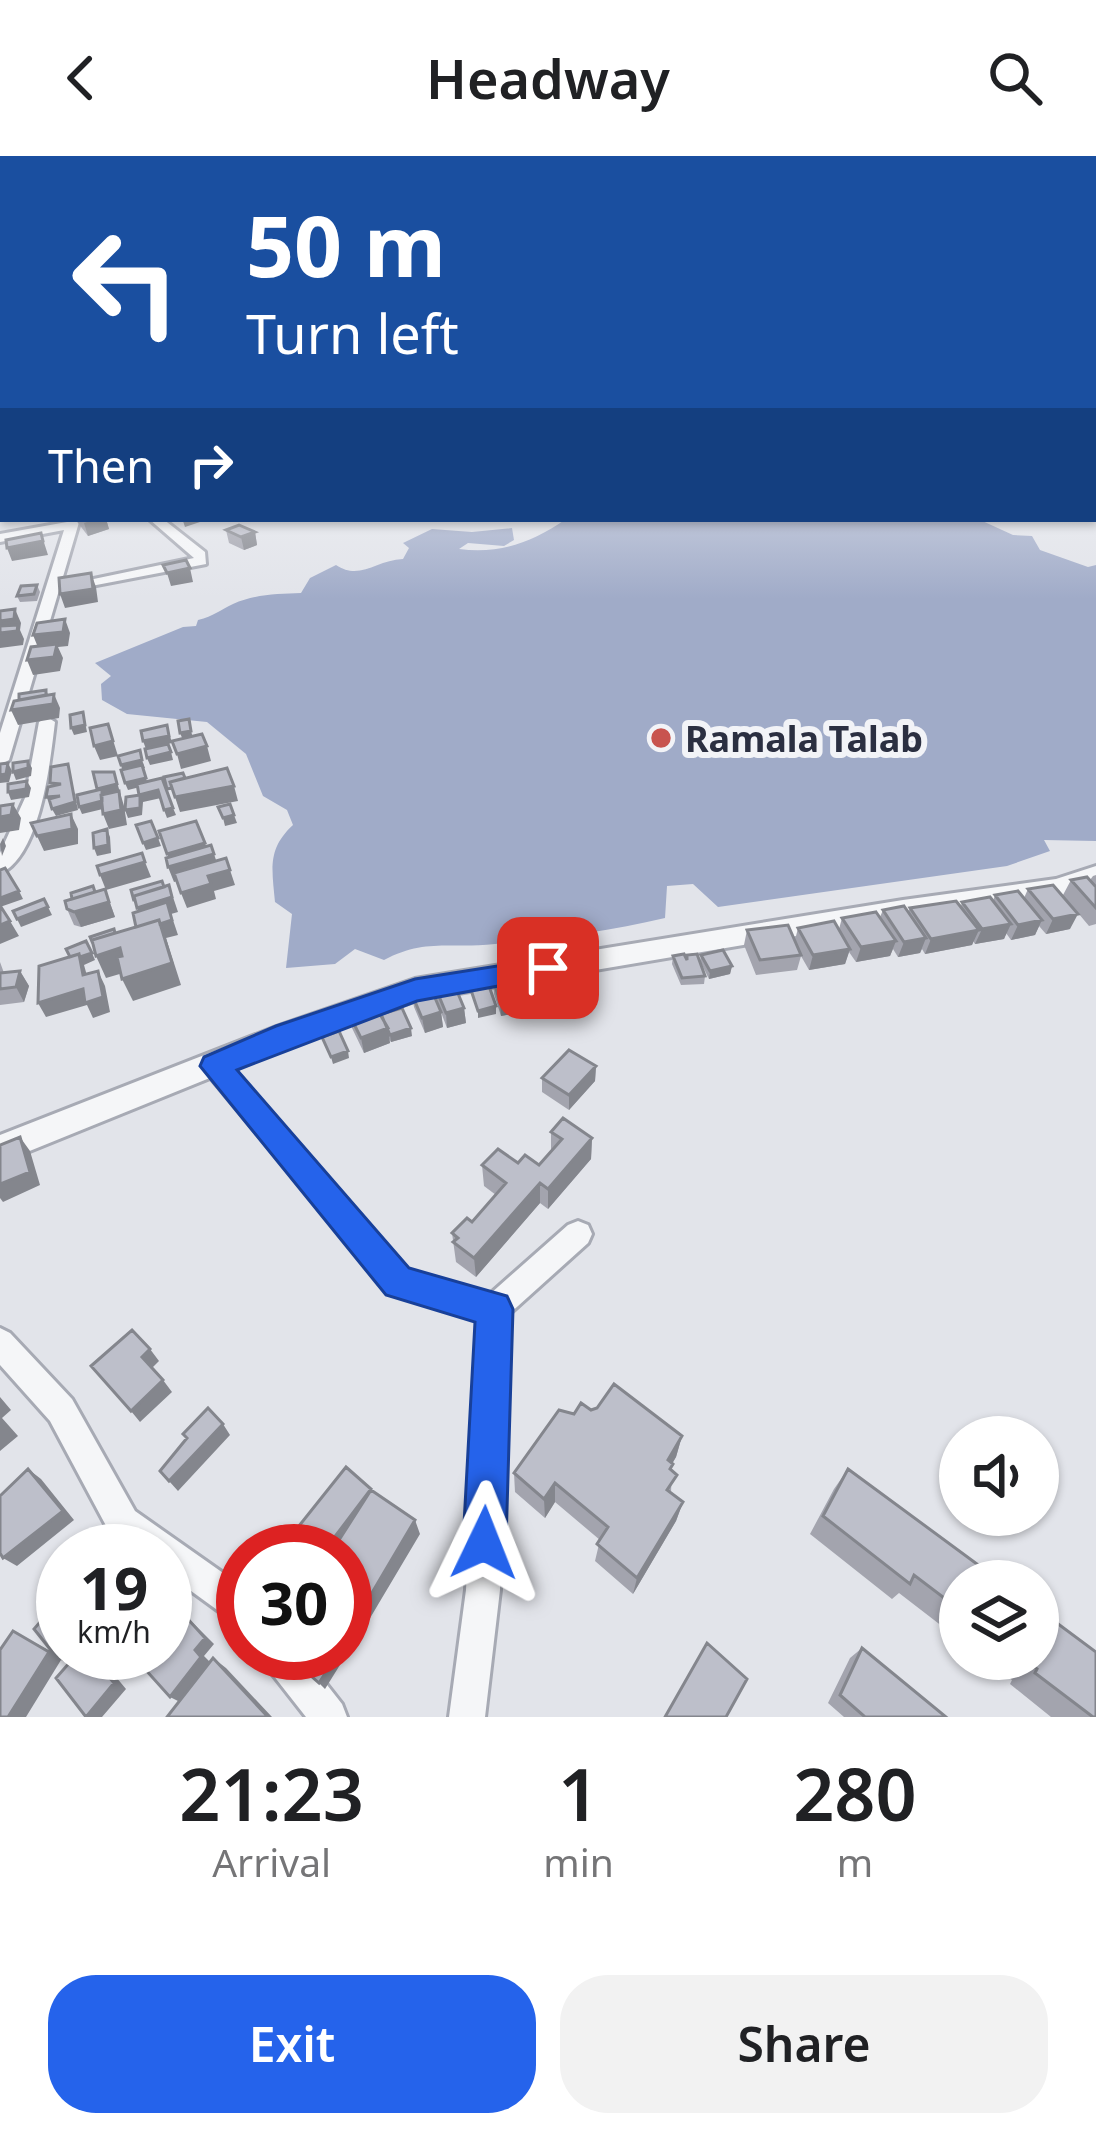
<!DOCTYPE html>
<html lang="en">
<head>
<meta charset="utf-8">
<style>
  body { margin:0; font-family:"Noto Sans",sans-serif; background:#f2f2f2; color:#202124; height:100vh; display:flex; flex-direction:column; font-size:45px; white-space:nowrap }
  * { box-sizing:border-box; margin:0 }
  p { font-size:39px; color:#757577 }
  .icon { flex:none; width:66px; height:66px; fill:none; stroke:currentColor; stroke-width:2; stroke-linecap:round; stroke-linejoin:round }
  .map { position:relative; height:1561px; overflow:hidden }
  .sheet { display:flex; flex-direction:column; background:#fff; flex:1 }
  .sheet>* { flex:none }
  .guide { position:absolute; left:0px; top:0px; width:1098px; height:366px; box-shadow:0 3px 9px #0004; background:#1a4fa0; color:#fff; overflow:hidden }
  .controls { position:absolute; left:939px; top:1260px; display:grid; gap:24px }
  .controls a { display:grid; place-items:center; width:120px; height:120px; border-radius:50%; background:#fff; box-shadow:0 3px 9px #0004; font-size:60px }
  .speed { position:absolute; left:36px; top:1368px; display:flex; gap:24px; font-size:60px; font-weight:700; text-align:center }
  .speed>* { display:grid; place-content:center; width:156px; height:156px; border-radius:50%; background:#fff; box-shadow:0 3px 9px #0004; line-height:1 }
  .speed small { font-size:30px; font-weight:400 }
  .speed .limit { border:18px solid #d22; background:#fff; color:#111 }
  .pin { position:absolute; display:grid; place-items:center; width:102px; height:102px; color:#fff; margin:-51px; border-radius:24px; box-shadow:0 6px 18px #0006 }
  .me { position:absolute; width:132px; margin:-66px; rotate:2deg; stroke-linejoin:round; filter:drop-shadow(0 0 9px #0008) }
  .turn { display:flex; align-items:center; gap:42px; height:252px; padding:0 48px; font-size:54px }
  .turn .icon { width:156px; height:156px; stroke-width:2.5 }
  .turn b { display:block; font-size:84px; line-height:102px }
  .then { display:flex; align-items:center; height:114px; padding:0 48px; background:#0003; gap:24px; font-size:45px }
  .eta { display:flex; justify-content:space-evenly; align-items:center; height:204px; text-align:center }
  .eta b { font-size:72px; font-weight:600; line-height:84px }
  .primary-button { display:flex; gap:24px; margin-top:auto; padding:24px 48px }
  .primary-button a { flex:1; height:138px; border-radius:48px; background:#2563eb; color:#fff; font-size:48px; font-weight:600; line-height:138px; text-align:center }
  .primary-button a+a { background:#f2f2f2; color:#202124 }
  header { display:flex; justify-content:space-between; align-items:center; height:156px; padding:0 48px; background:#fff; font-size:54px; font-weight:600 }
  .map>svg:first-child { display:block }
</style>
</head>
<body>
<header><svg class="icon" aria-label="back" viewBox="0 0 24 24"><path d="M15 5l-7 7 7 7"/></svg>Headway<svg class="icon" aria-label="search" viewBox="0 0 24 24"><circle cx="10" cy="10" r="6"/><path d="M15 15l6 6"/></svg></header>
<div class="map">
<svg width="1096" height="1561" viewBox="0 0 1096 1561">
  <rect width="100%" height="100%" fill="#e2e4ea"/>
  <path fill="#a0abc8" d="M566 363H978L1013 379 1032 380 1040 394 1088 411 1096 409V685L1044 684 1050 695 1007 710 718 751 693 728 667 730 665 762C610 775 552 783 495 788 451 793 425 782 384 804L355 793 335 808 286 812 292 758 275 746C272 713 267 693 293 669L287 654 263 640 246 598 207 566 127 558 102 544 101 528 111 520 95 507 183 471 196 470 198 464C214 460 220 454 233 448 255 438 278 438 301 437L310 422 336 409C360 425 376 404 403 403L409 392 403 387 432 373 472 376 512 372 514 384 504 390 468 387 459 393C500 398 531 387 566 363Z"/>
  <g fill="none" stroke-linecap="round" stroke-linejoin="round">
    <defs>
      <path id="minor" d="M3 321V329L0 330V322Z
        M0 348H3V356H0Z
        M68 363H80L9 604 0 609V577L64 374 0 386V378L67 366Z
        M149 363H163L205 396 206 408 65 435V429L194 402Z
        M47 561 55 566C50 607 41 698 0 718V697L25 642 39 566Z
        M215 900 223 903 408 1115 490 1138 568 1069 578 1065 588 1069 592 1078 588 1087 508 1159 500 1434 485 1561H449L466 1434 479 1163 389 1136 207 917 203 910 207 903Z
        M0 1172 10 1177 72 1243 135 1355 243 1431V1469L231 1464 165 1416V1395H135L111 1379 50 1265 0 1209Z
        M261 1497H302L342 1548 347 1561H306L266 1510Z"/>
      <path id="tertiary" d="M1096 710V728L1058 741 903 762 417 844 296 887 0 1007V979L276 871 415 823 903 744 1056 723Z"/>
    </defs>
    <use href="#minor" stroke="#a7aab4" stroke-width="6"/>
    <use href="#tertiary" stroke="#a7aab4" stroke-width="6"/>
    <use href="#minor" fill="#f5f6f8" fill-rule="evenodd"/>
    <use href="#tertiary" fill="#f5f6f8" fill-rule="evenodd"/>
  </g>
  <path fill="#a3a4ae" d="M75 363H106L109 373 88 380Z
    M226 374 255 376 257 389 244 394 229 387Z
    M37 429 40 436 37 445 20 446 17 440Z
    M1096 719V768L1089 770 1063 739 1071 724H1090L1093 720Z
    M93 730 96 736 105 733 115 761 81 771 74 769 67 753 72 743Z
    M1028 733 1070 773 1046 778 1039 770 1035 779 1011 784 1006 777 1004 783 975 788 973 785 972 789 925 798 922 793 920 797 898 801 893 793 890 800 856 806 849 796 845 808 809 814 801 800 797 814 756 819 744 789 747 774 795 784 798 772 839 773 842 762 880 761 883 754 908 756 910 752 961 750 962 746 993 745 995 739 1024 742Z
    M701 799 732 810 730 818 709 823 701 807 705 820 704 828 681 829 672 808 673 800 700 806Z
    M0 806 4 817 20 815 29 830 24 846 0 849Z
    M540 815 572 848 546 852 543 841V852L501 860 494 838 493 823 540 828Z
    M434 828 464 852 466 867 447 872 436 843Z
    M411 836 441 856 443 871 425 877 414 851Z
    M349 858 412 880 391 886 389 883 390 887 364 897 352 872Z
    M596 910 595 925 569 954 542 936V922Z
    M551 976 592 982 591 1003 548 1053 540 1047 476 1121 456 1106 452 1077 472 1066 496 1039 484 1030 482 1009 518 1007 539 1009 551 995Z
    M591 1254 682 1280 676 1301 672 1308 671 1337 683 1346 676 1365 633 1438 595 1405 600 1384 555 1346 545 1362 515 1336 514 1317 574 1258Z
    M848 1313 960 1425V1484L899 1437 892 1443 810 1378 834 1333Z
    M862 1492 946 1561H844L828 1547 850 1502Z
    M984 1503H1038L1096 1561H1051L1010 1528 1012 1524Z"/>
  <path fill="#84868d" d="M96 363H106L109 373 88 380 84 367Z
    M188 363H200V366L185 371 183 365Z
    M255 376 257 389 244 394 241 381Z
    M41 377 48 399 12 405 7 392Z
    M190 412 193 426 171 430 167 417Z
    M91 417 96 431 98 446 65 452 60 438Z
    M15 453 21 467 20 474 24 483 23 489 0 492V465Z
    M65 463 70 477 68 490 58 491 63 502 60 515 33 519 27 504 39 494 33 479Z
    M46 534 49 541 54 538 60 552 59 562 18 569 11 554Z
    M83 556 87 576 74 579 71 572Z
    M108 568 118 600 100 604 94 590Z
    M167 569 172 587 146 593 143 585Z
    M191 575 193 582 183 584 180 577Z
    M207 590 211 605 181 613 177 598Z
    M171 596 173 604 150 609 147 602Z
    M142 604 145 612 123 617 121 609Z
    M28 605 32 612 31 620 16 624 13 616Z
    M8 607 12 615 9 626 0 627V619Z
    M68 608 78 654 56 660 52 653Z
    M114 616 124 650 127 669 109 673 103 658 107 652 82 658 79 651 104 645 97 633Z
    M146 622 148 629 128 634 125 627Z
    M27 625 31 632 29 641 11 644 8 636Z
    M234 630 238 645 180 656 175 641Z
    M158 634 161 642 143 646 142 659 128 662 125 654 139 639Z
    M13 648 21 662 19 674 0 677V661Z
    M173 652 176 659 167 662 164 654Z
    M71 658 78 673V688L44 695 37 680Z
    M234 659 237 667 225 670 223 662Z
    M107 673 110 681 111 697 97 700 94 692Z
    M3 682 6 690 2 700 0 688Z
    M158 682 161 690 146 694 143 687Z
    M205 687 209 699 214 698 219 713 174 726 168 711 172 710 167 698Z
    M145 706 151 721 106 734 100 719Z
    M230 714 235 729 214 735 216 743 187 752 181 737 208 720Z
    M169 729 178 756 171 758 178 779 166 782 181 829 133 845 122 823 143 767 134 745Z
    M93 730 97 737 105 733 115 761 81 771 74 756Z
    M19 735 23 743 0 751V742Z
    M48 751 52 759 21 771 17 763Z
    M1078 758 1070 773 1046 778 1053 763Z
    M1042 764 1035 779 1011 784 1018 769Z
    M10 765 19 780 0 788V769Z
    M1011 768 1004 783 975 788 982 773Z
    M979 774 972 789 925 798 931 783Z
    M926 782 920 797 898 801 904 786Z
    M896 785 890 800 856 806 861 791Z
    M120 790 130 815 106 822 96 800Z
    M850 793 845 808 809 814 813 799Z
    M92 797 95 804 84 809 91 834 71 805Z
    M732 810 730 818 709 823 710 815Z
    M20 815 29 830 24 846 16 831Z
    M98 815 105 830 110 856 93 862 87 849 46 861 38 847Z
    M572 833V848L546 852V837Z
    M543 837V852L501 860 500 846Z
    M496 850V858L478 862V855Z
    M464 852 466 867 447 872 446 857Z
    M441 856 443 871 425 877 422 862Z
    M388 872 390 887 364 897 361 882Z
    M411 872 412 880 391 886 390 879Z
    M348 895 349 902 333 908 331 901Z
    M596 910 595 925 569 954V939Z
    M20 981 30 995 40 1029 3 1046 0 1042V1028Z
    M592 982 591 1003 548 1053V1033Z
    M540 1027V1047L476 1121 474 1102Z
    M150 1193 159 1205 151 1213 142 1201Z
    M163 1224 172 1236 140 1266 131 1255Z
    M0 1241 11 1254 2 1262 18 1280 0 1295Z
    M223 1268 230 1279 178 1335 169 1325Z
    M682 1280 676 1301 662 1324 668 1304Z
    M28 1313 41 1323 74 1364 17 1410 3 1402Z
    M555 1327V1346L545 1362 544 1343Z
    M371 1333 336 1395H324Z
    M683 1346 676 1365 633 1438 637 1422Z
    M415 1364 420 1378 357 1484 350 1474Z
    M177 1451 214 1488 204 1500 211 1507 180 1546 170 1541 195 1494Z
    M13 1475 59 1500 63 1496 80 1497 70 1509 61 1504 26 1561H8Z
    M348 1481 353 1488 325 1533 319 1527 338 1497H345V1486Z
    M89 1497H96L126 1533 102 1561H86Z
    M213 1502 226 1512 272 1561H268Z"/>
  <path fill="#bdbfca" stroke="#84868d" stroke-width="3" d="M239 369 255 376 241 381 226 374Z
    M41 377 43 385 7 392 6 384Z
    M186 404 190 412 167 417 163 409Z
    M91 417 93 433 60 438 59 422Z
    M37 429 34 438 17 440 21 430Z
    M15 453 14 463 0 465V455Z
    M65 463 63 476 33 479 37 467Z
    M18 469 17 475 0 477V470Z
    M57 488 54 501 27 504 31 491Z
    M46 534V539L19 544V538Z
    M54 538 53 548 11 554 14 545Z
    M83 556 85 569 71 572 70 559Z
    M189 563 191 575 180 577 178 565Z
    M108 568 113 585 94 590 90 572Z
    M167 569 169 580 143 585 141 575Z
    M202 578 207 590 177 598 172 585Z
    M168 588 171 596 147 602 145 593Z
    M140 594 142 604 121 609 118 600Z
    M28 605V612L13 616V607Z
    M8 607 6 618 0 619V608Z
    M68 608 75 646 52 653 49 643 60 640 46 641 48 631 61 628 50 627 51 611Z
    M142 609 146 622 125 627 121 614Z
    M227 612 234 630 175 641 170 626Z
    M93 616H114L117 628 97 633Z
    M183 617 185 622 170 626 172 632 167 633 164 621Z
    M162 622 173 652 164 654 158 634 139 639 137 628Z
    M27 625 26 633 8 636V628Z
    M102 633V645L79 651 77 639Z
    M119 635 121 654 103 658 101 639Z
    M140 639V652L125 654 126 641Z
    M13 648 11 659 0 661V650Z
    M230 648 234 659 223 662 218 651Z
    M71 658 72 673 37 680 31 667Z
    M151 665 158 682 143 687 136 669Z
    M196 665 205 687 167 698 159 675Z
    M107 673 108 689 94 692 93 677Z
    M211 689 214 698 168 711 166 702Z
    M142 697 145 706 100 719 97 710Z
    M226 702 230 714 208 720 211 728 181 737 174 717Z
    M5 712 19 735 0 742V714Z
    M1087 721 1096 731V752L1071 724Z
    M162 725 164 731 134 740V745L131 734Z
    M169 729 172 741 137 752 134 740Z
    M1053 729 1078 758 1053 763 1028 733Z
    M93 730 95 736 72 743 71 737Z
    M105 733 109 746 74 756 67 753 65 745Z
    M1018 735 1042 764 1018 769 995 739Z
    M990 741 1011 768 982 773 962 746Z
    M44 743 48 751 17 763 13 755Z
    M956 745 979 774 931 783 910 752Z
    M167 746 172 764 160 768 159 764 136 771 133 757Z
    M904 750 926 782 904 786 883 754Z
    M1 751 10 765 0 769V752Z
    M876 756 896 785 861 791 842 762Z
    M159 764 172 807 122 823 117 801 122 800 120 792 96 800 92 784Z
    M834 765 850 793 813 799 798 772Z
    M788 769 801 799 760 804 747 774Z
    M114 773 115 777 92 784 93 788 90 781Z
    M86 785 92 797 80 801 79 798 70 801 66 793Z
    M723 794 732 810 710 815 701 799Z
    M79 798 83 819 98 815 103 841 85 847 83 833 38 847 39 810Z
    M684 798 687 804V799L697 798 705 820 682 822 673 800Z
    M565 810 572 833 546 837 540 815Z
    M20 815 16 831 0 833V817Z
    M535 815 543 837 500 846 493 823Z
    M452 823 464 852 446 857 434 828Z
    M430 830 441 856 422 862 411 836Z
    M489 830 496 850 478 855 471 834Z
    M374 848 388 872 361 882 349 858Z
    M402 852 411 872 390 879 381 858Z
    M339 875 348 895 331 901 322 881Z
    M569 894 596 910 569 939 542 922Z
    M563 962 592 982 548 1033 540 1027 474 1102 453 1086 458 1082 452 1077 467 1062 472 1066 506 1027 482 1009 498 993 518 1007 525 999 539 1009 562 983 551 976Z
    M20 981 30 1016 0 1028V989Z
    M132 1174 150 1193 142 1201 163 1224 131 1255 91 1210Z
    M614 1228 682 1280 668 1304 673 1308 670 1313 677 1319 667 1334 683 1346 637 1422 597 1388 608 1371 555 1327 544 1343 514 1317 559 1254 574 1258 581 1247 591 1254 597 1252Z
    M208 1252 223 1268 169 1325 160 1315 187 1282 183 1278Z
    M346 1311 371 1333 324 1395H279Z
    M28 1313 63 1355 3 1402 0 1397V1340Z
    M848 1313 1000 1425H960V1454L914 1419 910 1428 823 1360Z
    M371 1334 415 1364 350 1474 345 1470V1395H332Z
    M63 1430V1496L57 1502 34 1473 48 1457 43 1451Z
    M177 1451 205 1482 195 1494 201 1501 170 1541 135 1502 139 1497H165V1466Z
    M1038 1453 1096 1496V1561H1093L1035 1517 1037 1513 1024 1503H1038Z
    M13 1475 49 1496 8 1561H0V1494Z
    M707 1487 747 1523 726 1561H665Z
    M862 1492 946 1561H865L840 1539Z
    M78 1497H89L114 1527 86 1561 56 1522Z
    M285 1497H338L319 1527Z
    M213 1502 268 1561H167Z"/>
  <linearGradient id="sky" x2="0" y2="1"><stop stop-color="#8bb0db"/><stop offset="0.51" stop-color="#f2f3f6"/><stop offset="1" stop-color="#f2f3f6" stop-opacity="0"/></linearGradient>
  <rect width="1096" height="443" fill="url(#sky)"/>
  <path fill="#2563eb" stroke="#184099" stroke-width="3" d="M548 802 558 805 562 812 558 819 417 845 237 914 409 1112 507 1140 513 1153 506 1387 500 1403 484 1409 469 1403 463 1387 475 1166 386 1139 200 910 204 901 276 870 415 823Z"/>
  <circle fill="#c8544f" stroke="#f2f3f7" stroke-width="4.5" cx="661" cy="582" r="12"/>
  <g text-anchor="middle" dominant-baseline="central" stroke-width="12" stroke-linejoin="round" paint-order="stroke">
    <g font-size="36" font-weight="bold" fill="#2b2f41" stroke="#f2f3f7" text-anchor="start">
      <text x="685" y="582">Ramala Talab</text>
    </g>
  </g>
</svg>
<div class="controls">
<a><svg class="icon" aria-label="sound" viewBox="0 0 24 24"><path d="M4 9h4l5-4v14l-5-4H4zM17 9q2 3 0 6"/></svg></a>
<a><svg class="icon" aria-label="layers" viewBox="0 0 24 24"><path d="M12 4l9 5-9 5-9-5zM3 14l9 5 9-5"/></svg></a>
</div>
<div class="speed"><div>19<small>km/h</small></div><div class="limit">30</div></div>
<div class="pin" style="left:548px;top:812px;background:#d93025"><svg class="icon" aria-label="arrive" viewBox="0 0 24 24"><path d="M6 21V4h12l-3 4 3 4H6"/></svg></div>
<svg class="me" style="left:484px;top:1387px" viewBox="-20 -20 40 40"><path d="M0-17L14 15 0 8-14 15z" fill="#2563eb" stroke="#fff" stroke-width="4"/></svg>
<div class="guide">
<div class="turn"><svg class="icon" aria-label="left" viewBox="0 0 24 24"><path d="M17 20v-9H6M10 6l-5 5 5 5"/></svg><div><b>50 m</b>Turn left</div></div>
<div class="then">Then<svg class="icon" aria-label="right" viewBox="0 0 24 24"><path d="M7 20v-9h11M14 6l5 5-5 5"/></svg></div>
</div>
</div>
<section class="sheet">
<div class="eta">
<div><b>21:23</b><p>Arrival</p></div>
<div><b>1</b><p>min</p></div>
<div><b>280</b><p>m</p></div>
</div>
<div class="primary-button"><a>Exit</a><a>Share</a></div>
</section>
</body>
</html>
